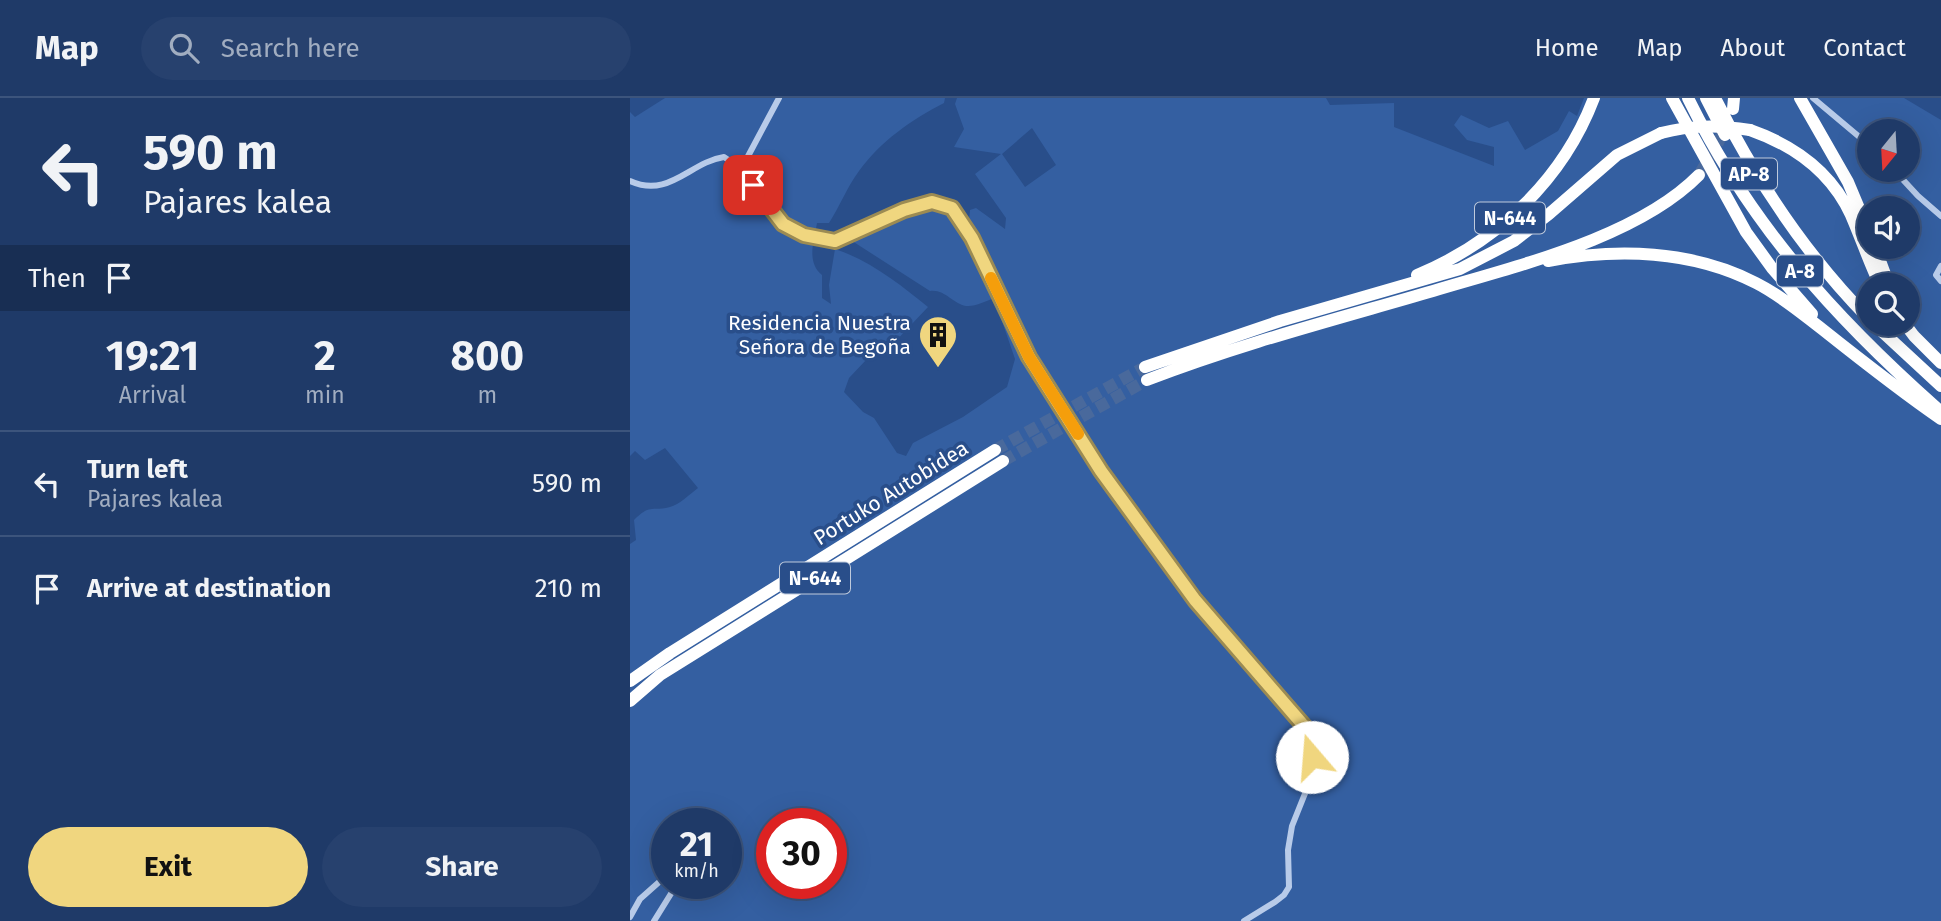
<!DOCTYPE html>
<html lang="en">
<head>
<meta charset="utf-8">
<style>
  body { margin:0; font-family:"Fira Sans",sans-serif; background:#27416e; color:#f1f3f6; height:100vh; display:flex; flex-direction:column; font-size:26px; white-space:nowrap }
  * { box-sizing:border-box; margin:0 }
  p { font-size:23px; color:#a1adc0 }
  .icon { flex:none; width:38px; height:38px; fill:none; stroke:currentColor; stroke-width:2; stroke-linecap:round; stroke-linejoin:round }
  .map { position:relative; flex:1; overflow:hidden }
  .sheet { display:flex; flex-direction:column; background:#1f3a68; width:630px }
  .sheet>* { flex:none }
  .top-card { background:#1f3a68; color:#f1f3f6; overflow:hidden }
  .needle { width:46px; rotate:198deg }
  .tools { position:absolute; left:1227px; top:21px; display:grid; gap:14px }
  .tools a { display:grid; place-items:center; width:63px; height:63px; border-radius:50%; background:#1f3a68; box-shadow:0 7px 28px #0002,0 0 0 2px #3c547c; font-size:35px }
  .speed { position:absolute; left:21px; top:710px; display:flex; gap:14px; font-size:35px; font-weight:700; text-align:center }
  .speed>* { display:grid; place-content:center; width:91px; height:91px; border-radius:50%; background:#1f3a68; box-shadow:0 7px 28px #0002,0 0 0 2px #3c547c; line-height:1 }
  .speed small { font-size:18px; font-weight:400 }
  .speed .limit { border:10px solid #d22; background:#fff; color:#111 }
  .pin { position:absolute; display:grid; place-items:center; width:60px; height:60px; color:#fff; margin:-30px; border-radius:14px; box-shadow:0 4px 10px #0006 }
  .me { position:absolute; width:77px; margin:-38px; rotate:342deg; stroke-linejoin:round; filter:drop-shadow(0 0 5px #0008) }
  .turn { display:flex; align-items:center; gap:24px; height:147px; padding:0 28px; font-size:32px }
  .turn .icon { width:91px; height:91px; stroke-width:2.5 }
  .turn b { display:block; font-size:49px; line-height:60px }
  .then { display:flex; align-items:center; height:66px; padding:0 28px; background:#0003; gap:14px; font-size:26px }
  .eta { display:flex; justify-content:space-evenly; align-items:center; height:119px; text-align:center }
  .eta b { font-size:42px; font-weight:700; line-height:49px }
  .button { display:flex; gap:14px; margin-top:auto; padding:14px 28px }
  .button a { flex:1; height:80px; border-radius:42px; background:#f0d67f; color:#111; font-size:28px; font-weight:700; line-height:80px; text-align:center }
  .button a+a { background:#27416e; color:#f1f3f6 }
  ul { padding:0; list-style:none }
  li { display:flex; align-items:center; gap:21px; height:105px; padding:0 28px; border-top:2px solid #3c547c }
  li div { flex:1 }
  li b { display:block; font-size:26px }
  li em { font-style:normal }
  header { display:flex; align-items:center; gap:42px; box-sizing:border-box; height:98px; padding:0 35px; background:#1f3a68; border-bottom:2px solid #3c547c }
  header strong { font-size:33px }
  nav { display:flex; gap:38px; margin-inline-start:auto; font-size:24px }
  .search { width:490px; height:63px; background:#27416e; display:flex; align-items:center; gap:18px; box-sizing:border-box; padding:0 24px; border-radius:38px; color:#a1adc0; font-size:26px }
  main { display:flex; flex:1; min-height:0 }
  .map>svg:first-child { display:block }
</style>
</head>
<body>
<header>
<strong>Map</strong>
<div class="search"><svg class="icon" aria-label="search" viewBox="0 0 24 24"><circle cx="10" cy="10" r="6"/><path d="M15 15l6 6"/></svg>Search here</div>
<nav><a>Home</a><a>Map</a><a>About</a><a>Contact</a></nav>
</header>
<main>
<section class="sheet">
<div class="top-card">
<div class="turn"><svg class="icon" aria-label="left" viewBox="0 0 24 24"><path d="M17 20v-9H6M10 6l-5 5 5 5"/></svg><div><b>590 m</b>Pajares kalea</div></div>
<div class="then">Then<svg class="icon" aria-label="arrive" viewBox="0 0 24 24"><path d="M6 21V4h12l-3 4 3 4H6"/></svg></div>
</div>
<div class="eta">
<div><b>19:21</b><p>Arrival</p></div>
<div><b>2</b><p>min</p></div>
<div><b>800</b><p>m</p></div>
</div>
<ul>
<li><svg class="icon" aria-label="left" viewBox="0 0 24 24"><path d="M17 20v-9H6M10 6l-5 5 5 5"/></svg><div><b>Turn left</b><p>Pajares kalea</p></div><em>590 m</em></li>
<li><svg class="icon" aria-label="arrive" viewBox="0 0 24 24"><path d="M6 21V4h12l-3 4 3 4H6"/></svg><div><b>Arrive at destination</b></div><em>210 m</em></li>
</ul>
<div class="button"><a>Exit</a><a>Share</a></div>
</section>
<div class="map">
<svg width="1311" height="823" viewBox="0 0 1311 823">
  <rect width="100%" height="100%" fill="#294e8a"/>
  <path fill="#345fa1" fill-rule="evenodd" d="M35 0H315L314 5C281 22 251 43 229 73 217 89 210 108 199 125H187C184 143 176 164 192 177V200L201 206 199 187 205 151C239 162 271 187 298 209L261 248 247 252 236 262 219 280 214 294 233 314 244 320 267 355 276 358 283 345 333 319 377 289 385 261 364 200C356 203 345 209 336 208 323 206 315 191 300 193L219 141 297 109C311 108 318 114 327 124L339 123 340 112 346 110 375 131 376 120 345 76 371 56 324 49 334 31 325 6 327 0H696L700 7 764 5V29L864 68V49L837 42 824 27 831 17 859 30 878 23 895 52 928 33 939 13 947 18 954 0H1274L1311 22V823H0V446L6 442 4 422C21 405 22 414 40 409 49 407 60 396 68 390L35 350 15 362 5 353 0 358V14L5 19ZM402 30 426 67 395 89 372 56ZM1239 33H1278V72H1239ZM1239 110H1278V149H1239ZM1239 187H1278V226H1239ZM37 726H96V786H37ZM142 726H201V786H142Z"/>
  <g fill="none" stroke-linecap="round" stroke-linejoin="round">
    <path stroke="#49699c" stroke-width="12" stroke-dasharray="12 6" stroke-linecap="butt" d="M1069 77 1087 47 1097 25
      M365 352 515 269
      M373 363 517 282"/>
    <path stroke="#b8cbe9" stroke-width="6" d="M1183 0 1239 47
      M103 63 116 62 149 0
      M1264 72 1288 98 1311 118
      M0 83C39 101 60 64 94 59 127 79 137 124 174 137 182 140 198 144 206 142 241 136 286 90 322 110L342 140 399 259 471 373 565 502 674 628 682 659 680 683 662 728 658 752 659 789 654 797 645 804 614 823
      M1311 168 1306 177 1311 183
      M96 737 105 742 106 751 96 764
      M0 819 10 801 37 777
      M24 823 47 786"/>
    <path stroke="#fff" stroke-width="12" d="M1042 0 1116 134 1142 170 1182 216
      M1058 0C1119 125 1205 220 1308 311
      M1076 0 1095 37
      M1085 0C1126 82 1175 156 1239 221
      M1170 0 1218 84 1239 134
      M1103 11 1104 0
      M1120 32C1163 47 1201 74 1221 117 1231 140 1239 164 1250 187
      M1245 149 1259 187
      M918 163C987 150 1062 152 1126 185 1150 197 1171 215 1192 231 1231 262 1270 293 1311 321
      M787 177C867 144 933 82 964 0
      M1244 226 1311 288
      M1275 226 1284 238 1311 265
      M515 269 650 223 830 171 884 143 919 116 987 57 1031 35
      M517 282C610 246 707 221 803 193 886 168 1007 140 1069 77
      M0 583 40 555 365 352
      M0 603 30 577 373 363"/>
    <path stroke="#fff" stroke-width="12" d="M1031 35C1062 27 1088 27 1120 32"/>
  </g>
  <g fill="none" stroke-linecap="round" stroke-linejoin="round">
    <defs>
      <path id="route" d="M123 87 153 126 174 137 205 143 274 112 302 104 322 110 342 140 399 259 471 373 565 502 674 628 682 659"/>
    </defs>
    <use href="#route" stroke="#9c8b53" stroke-width="18"/>
    <use href="#route" stroke="#f0d67f" stroke-width="12"/>
    <path stroke="#f59e0b" stroke-width="12" d="M361 180 399 259 448 336"/>
  </g>
  <defs>
    <symbol id="building-pin" viewBox="-11 -11 22 30"><path d="M0 17L-7.5 6A9.5 9.5 0 1 1 7.5 6Z" fill="#f0d67f" stroke="#294e8a"/><path d="M-4-6H4V6H1V3H-1V6H-4ZM-2.5-4.3h1.7v1.8h-1.7ZM.8-4.3h1.7v1.8H.8ZM-2.5-1h1.7V.8h-1.7ZM.8-1h1.7V.8H.8Z" fill="#111"/></symbol>
  </defs>
  <g fill-rule="evenodd">
    <use href="#building-pin" x="286" y="215" width="44" height="60"/>
  </g>
  <g text-anchor="middle" dominant-baseline="central" stroke-width="7" stroke-linejoin="round" paint-order="stroke">
    <g fill="#294e8a" stroke="#bfcadc" stroke-width="2">
      <rect x="1091" y="60.5" width="56" height="31" rx="5"/>
      <rect x="845" y="104.5" width="70" height="31" rx="5"/>
      <rect x="1147" y="157.5" width="46" height="31" rx="5"/>
      <rect x="150" y="464.5" width="70" height="31" rx="5"/>
    </g>
    <g font-size="19" font-weight="bold" fill="#fff">
      <text x="1119" y="76">AP-8</text>
      <text x="880" y="120">N-644</text>
      <text x="1170" y="173">A-8</text>
      <text x="185" y="480">N-644</text>
    </g>
    <g font-size="21" fill="#fff" stroke="#294e8a" text-anchor="end">
      <text x="281" y="225">Residencia Nuestra<tspan x="281" dy="24">Señora de Begoña</tspan></text>
    </g>
    <g font-size="21" fill="#fff" stroke="#294e8a">
      <text transform="translate(261 395) rotate(-32)">Portuko Autobidea</text>
    </g>
  </g>
</svg>
<div class="tools">
<a><svg class="needle" viewBox="-14 -14 28 28"><path d="M0-13l5 13h-10z" fill="#e53935"/><path d="M0 13l5-13h-10z" fill="#a1adc0"/></svg></a>
<a><svg class="icon" aria-label="sound" viewBox="0 0 24 24"><path d="M4 9h4l5-4v14l-5-4H4zM17 9q2 3 0 6"/></svg></a>
<a><svg class="icon" aria-label="search" viewBox="0 0 24 24"><circle cx="10" cy="10" r="6"/><path d="M15 15l6 6"/></svg></a>
</div>
<div class="speed"><div>21<small>km/h</small></div><div class="limit">30</div></div>
<div class="pin" style="left:123px;top:87px;background:#d93025"><svg class="icon" aria-label="arrive" viewBox="0 0 24 24"><path d="M6 21V4h12l-3 4 3 4H6"/></svg></div>
<svg class="me" style="left:682px;top:659px" viewBox="-20 -20 40 40"><circle r="19" fill="#fff"/><path d="M0-13L10 11 0 6-10 11z" fill="#f0d67f"/></svg>
</div>
</main>
</body>
</html>
